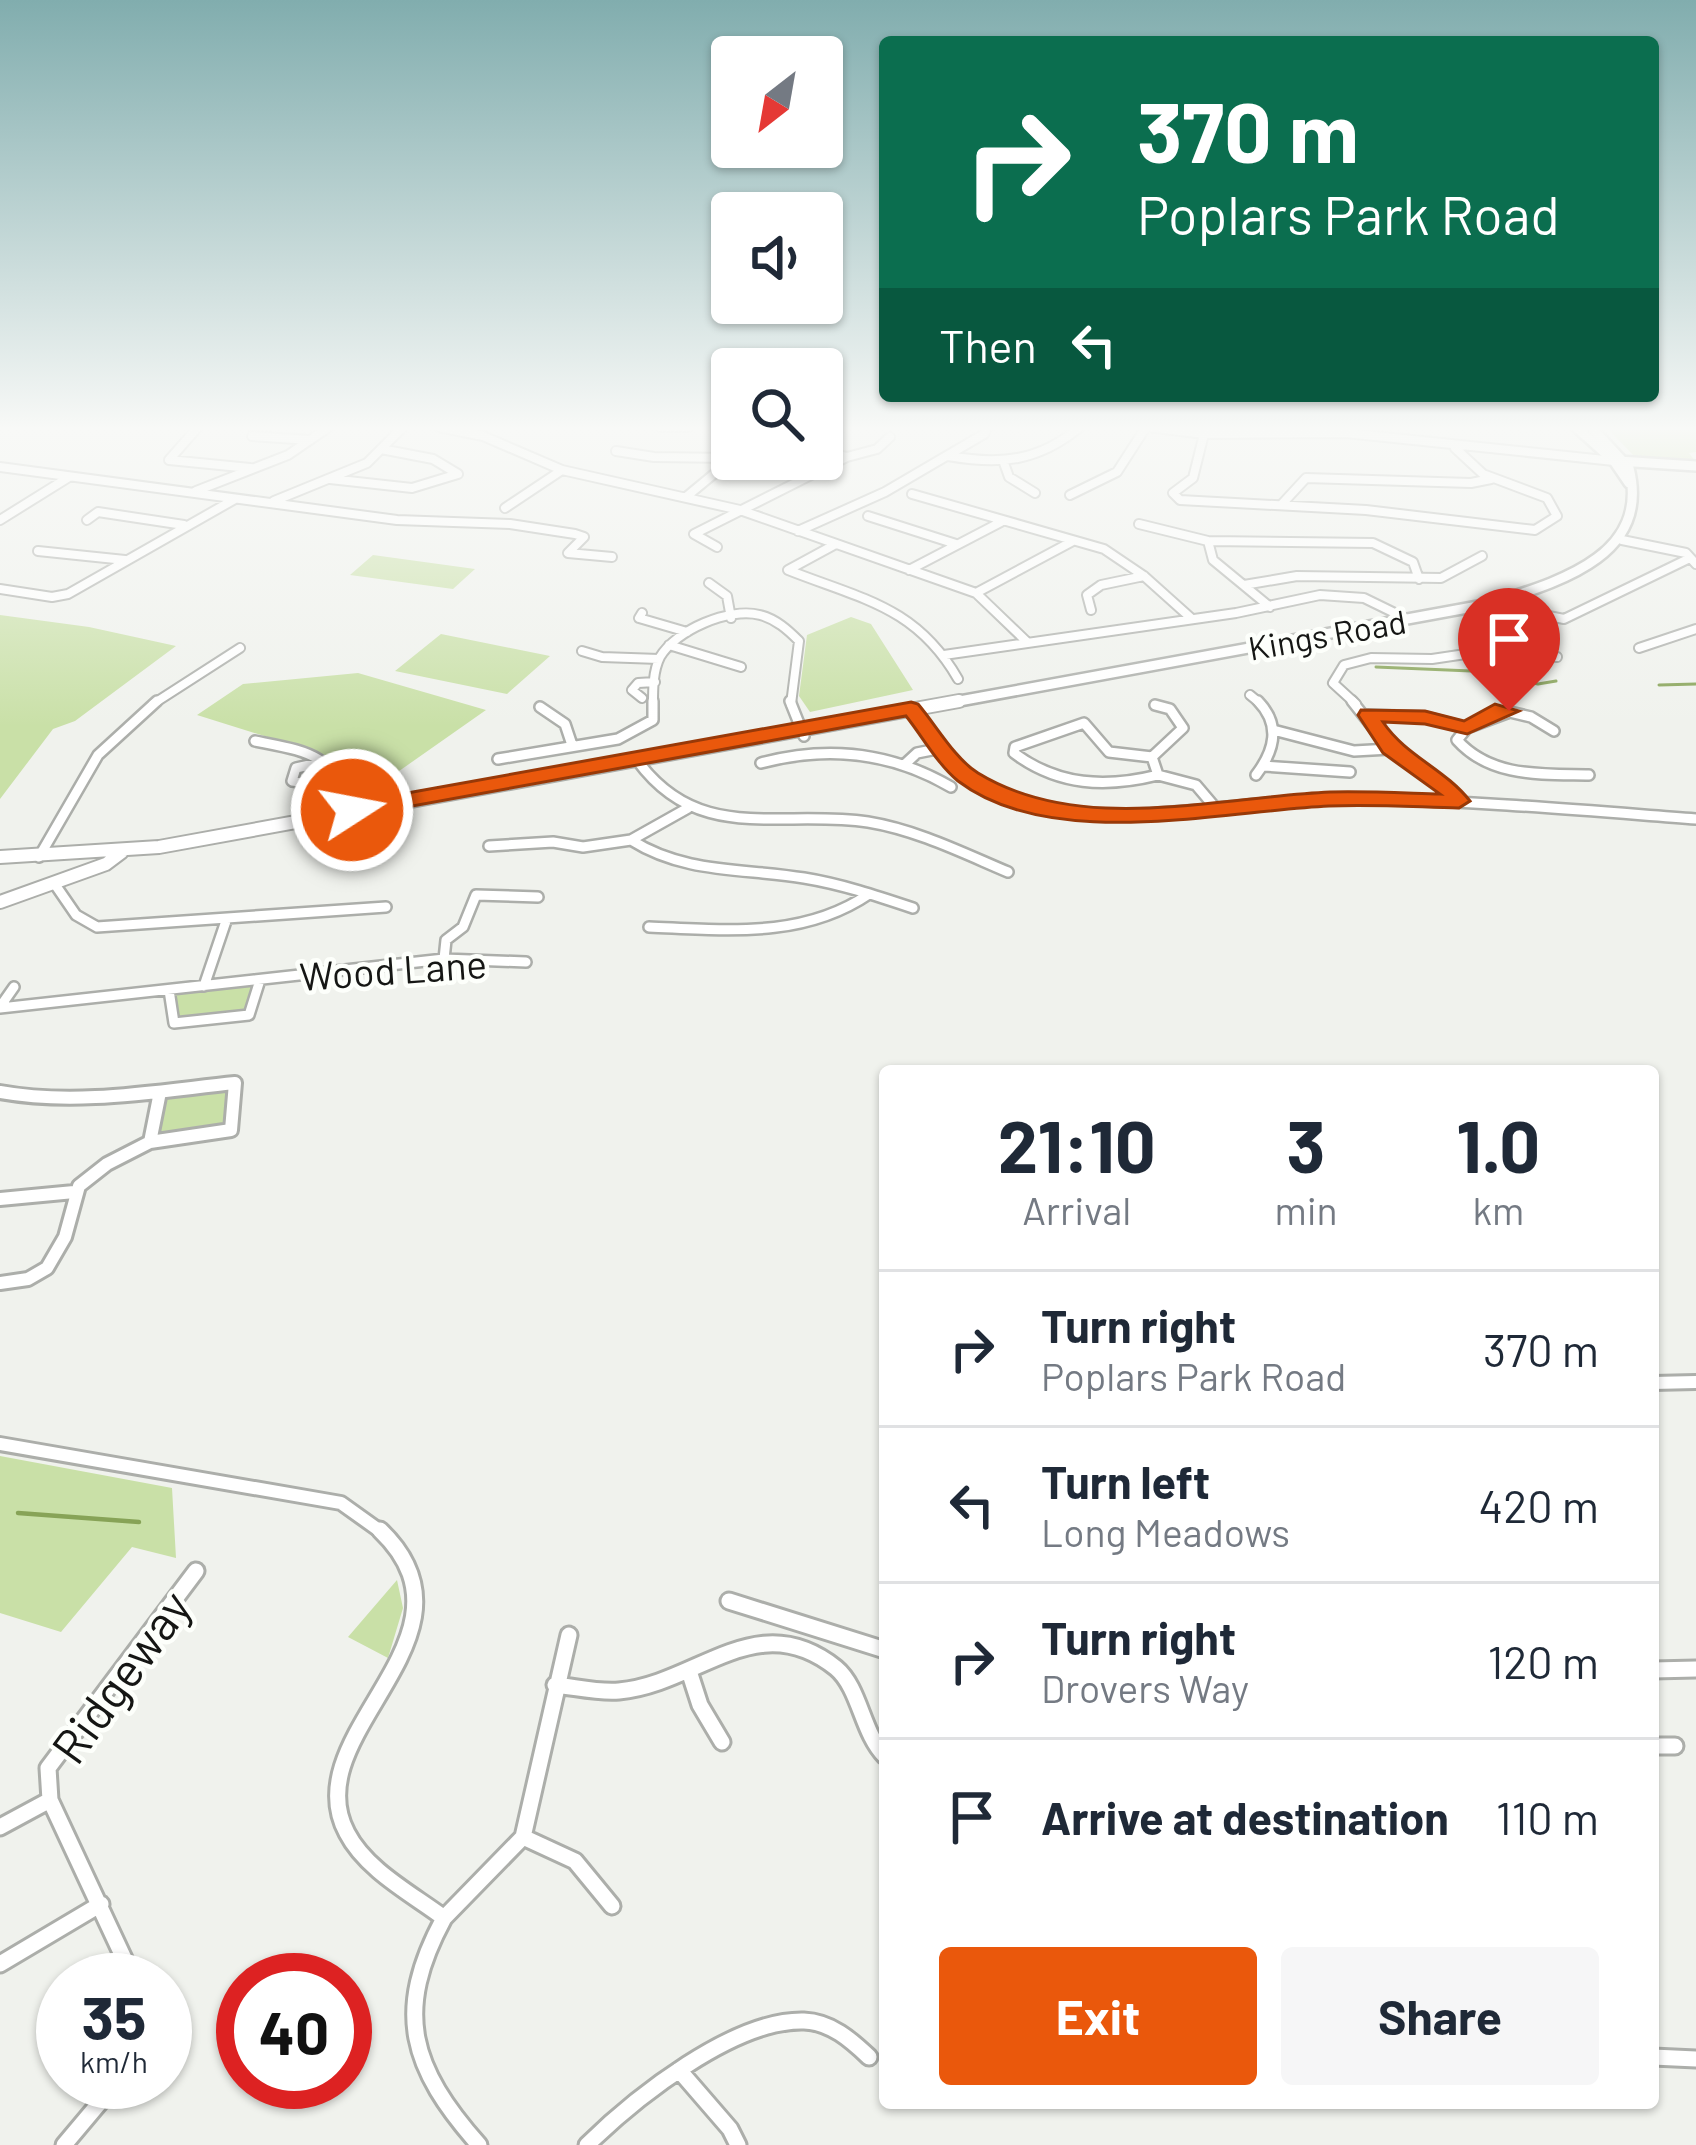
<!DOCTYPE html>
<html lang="en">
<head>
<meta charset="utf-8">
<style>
  body { margin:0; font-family:Barlow,sans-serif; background:#f6f6f7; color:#1f2937; height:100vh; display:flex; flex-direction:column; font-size:45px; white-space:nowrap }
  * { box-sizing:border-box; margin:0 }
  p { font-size:39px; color:#747a83 }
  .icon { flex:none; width:66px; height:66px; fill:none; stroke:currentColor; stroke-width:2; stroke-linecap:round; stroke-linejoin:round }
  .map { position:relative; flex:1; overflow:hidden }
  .sheet { position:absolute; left:879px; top:1065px; width:780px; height:1044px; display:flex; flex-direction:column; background:#fff; border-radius:12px; box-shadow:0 3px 9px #0004 }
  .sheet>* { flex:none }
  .hud { position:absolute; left:879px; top:36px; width:780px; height:366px; border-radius:12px; box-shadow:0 3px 9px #0004; background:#0b6e4f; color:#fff; overflow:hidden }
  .needle { width:78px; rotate:211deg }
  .buttons { position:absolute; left:711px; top:36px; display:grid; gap:24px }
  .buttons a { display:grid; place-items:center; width:132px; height:132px; border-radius:12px; background:#fff; box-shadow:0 3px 9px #0004; font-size:60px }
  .speed { position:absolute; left:36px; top:1953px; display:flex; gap:24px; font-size:60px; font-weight:700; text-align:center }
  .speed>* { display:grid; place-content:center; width:156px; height:156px; border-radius:50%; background:#fff; box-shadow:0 3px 9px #0004; line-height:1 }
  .speed small { font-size:30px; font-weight:400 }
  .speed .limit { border:18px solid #d22; background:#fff; color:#111 }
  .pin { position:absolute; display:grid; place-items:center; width:102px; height:102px; color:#fff; margin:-123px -51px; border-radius:50% 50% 50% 0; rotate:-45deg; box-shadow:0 0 12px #0007 }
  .pin .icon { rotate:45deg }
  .me { position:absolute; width:132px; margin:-66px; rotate:79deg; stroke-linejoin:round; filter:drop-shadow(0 0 9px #0008) }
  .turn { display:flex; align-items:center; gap:42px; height:252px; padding:0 60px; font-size:54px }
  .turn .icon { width:156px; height:156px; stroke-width:2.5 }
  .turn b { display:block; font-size:84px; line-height:102px }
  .then { display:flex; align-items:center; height:114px; padding:0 60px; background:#0003; gap:24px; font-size:45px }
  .eta { display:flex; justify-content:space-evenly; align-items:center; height:204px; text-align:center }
  .eta b { font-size:72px; font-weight:700; line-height:84px }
  .cta { display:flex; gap:24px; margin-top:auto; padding:24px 60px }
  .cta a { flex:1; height:138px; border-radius:12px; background:#ea580c; color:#fff; font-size:48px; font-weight:700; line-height:138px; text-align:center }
  .cta a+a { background:#f6f6f7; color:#1f2937 }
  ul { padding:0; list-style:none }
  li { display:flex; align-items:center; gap:36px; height:156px; padding:0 60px; border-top:3px solid #e0e1e3 }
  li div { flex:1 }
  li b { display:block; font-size:45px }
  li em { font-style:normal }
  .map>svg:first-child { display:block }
</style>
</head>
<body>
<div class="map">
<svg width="1696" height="2145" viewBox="0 0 1696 2145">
  <rect width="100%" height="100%" fill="#f0f2ed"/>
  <path fill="#c9e0a7" d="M1606 427H1696V452L1689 453 1696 462 1636 458Z
    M373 555 475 569 453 589 350 575Z
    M0 615 89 627 176 646 75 721 53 729 0 799Z
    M851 617 871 624 913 690 810 712 799 696 807 635Z
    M441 634 550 656 507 694 395 671Z
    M358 673 486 710 392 776 197 715 243 684Z
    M254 983 245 1012 178 1020 174 992Z
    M230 1086 225 1128 157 1137 165 1094Z
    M0 1456 172 1488 176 1558 132 1547 61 1632 0 1613Z
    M397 1580 403 1608 388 1658 348 1637Z"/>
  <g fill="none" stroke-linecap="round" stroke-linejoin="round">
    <path stroke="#87a357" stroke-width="3" d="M1376 667 1471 671 1538 684 1556 681
      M1659 685 1696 684"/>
    <path stroke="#87a357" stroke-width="4.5" d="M18 1513 139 1522"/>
    <defs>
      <path id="minor-far3" d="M198 427 169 460 250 468
        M439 427 483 436 562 470 740 510 976 593 1026 641
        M660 427H689
        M1148 427 1204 434 1346 433 1614 461
        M1204 434 1193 478 1173 493 1180 500 1366 510 1535 530 1557 516 1547 498 1483 474 1455 448
        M252 436 310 440
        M616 451 654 457 732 458
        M948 456C1000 465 1038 462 1080 427
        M847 457 877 449 890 437
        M1004 463 1009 477 1035 493
        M0 467 397 520 510 524 575 534 584 537 568 553 612 557
        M330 479 412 488 458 474 433 459 381 449
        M196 491 288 455 329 427
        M912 494 1104 549 1144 576 1192 619
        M1070 495 1117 472 1146 427
        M686 497 732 459
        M274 501 367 463 403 427
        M1282 504 1306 478 1471 483 1491 479
        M505 508 562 470
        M868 516 956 544
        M0 520 69 477
        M87 520 98 512 184 525
        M1139 524 1208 541 1373 543 1413 562 1419 579
        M798 531 885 492 984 434 988 427
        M1622 540 1686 553 1696 564
        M1208 541 1213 560 1270 607
        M834 545 788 570C861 599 916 606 958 679
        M717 547 694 534 847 457 822 452
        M38 551 125 560
        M909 570 1001 522
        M709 583 727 596 731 618
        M1244 585 1297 576 1441 578 1482 556
        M0 589 52 597 68 594 235 499
        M976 593 1073 541
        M1489 604 1564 619 1690 558
        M1091 610 1087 595 1101 585 1144 576
        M642 613 639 618 687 632
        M669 645 741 667
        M1639 648 1696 629
        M582 651 602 657 659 659
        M944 655 1236 613 1320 595 1364 598 1407 619
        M1250 695 1261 704
        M642 698 632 690 638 683 655 682
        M153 704 240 648
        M653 704C653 689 653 671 660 657 676 630 729 607 760 615 776 619 788 630 799 641L791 704
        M1356 704 1333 683 1344 665 1371 658 1432 659 1506 648 1557 657"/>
      <path id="minor-far2" d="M790 701 804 736
        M1352 701 1390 749 1444 784 1459 801
        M1155 705 1170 709 1183 728 1152 757 1158 775 1196 785 1213 805
        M540 707 565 724 572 745
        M911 709C941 746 964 783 1011 799 1117 834 1231 799 1339 799 1458 799 1577 810 1696 819
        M1368 715 1425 717 1467 728 1510 712 1531 717 1554 731
        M1467 728 1457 740C1491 778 1542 774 1589 775
        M1277 731 1354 751 1390 749
        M255 741C310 752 332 753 352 810
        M1152 757 1109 752 1084 723 1015 747 1014 753C1058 786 1106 788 1158 775
        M498 759 618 739 653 720V701
        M637 760C699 845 779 809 868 822 917 830 963 853 1008 872
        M323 762 296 768 292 781 347 788
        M761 763C828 745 891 752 951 787
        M904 765 917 753 942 748
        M1264 766 1350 772
        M1256 775C1275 750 1281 725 1258 701
        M631 840C685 874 743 868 804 878 841 884 877 896 913 908
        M489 846 553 842 583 847 631 840 688 808
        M385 849 368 846 393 820 389 803
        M39 857 98 755 157 701
        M54 883 76 915 97 927 386 907
        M649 927C726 930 803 939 869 894
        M444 959 446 940 463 927 476 895 538 897
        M204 986 226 921
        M169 990 174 1023 249 1015 260 980
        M0 1007 14 987
        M0 1008 444 959 526 962"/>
      <path id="minor-far1" d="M0 1092C77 1106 158 1091 235 1083L231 1130 150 1142
        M0 1199 74 1192
        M0 1283 28 1279 47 1268 65 1237 79 1186 107 1164 150 1142 160 1092
        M1653 1383 1696 1382
        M0 1444 341 1503 383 1533"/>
      <path id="minor" d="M380 1530C492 1637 293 1733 347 1833 366 1870 412 1894 444 1918 393 2012 411 2068 479 2145
        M729 1601 885 1650
        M1653 1670 1696 1669
        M689 1671 700 1705 722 1742
        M555 1685C575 1687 599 1693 619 1691 698 1684 757 1605 836 1668 860 1688 862 1733 885 1756
        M1653 1746H1675
        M0 1827 50 1800
        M523 1837 575 1861 612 1906
        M444 1918 523 1837 569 1635
        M0 1964 101 1904
        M134 1980 50 1800 48 1768 196 1571
        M1653 2057 1696 2059
        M679 2070 730 2129 738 2145
        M64 2145 117 2082
        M587 2145C635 2098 734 2019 804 2021 831 2022 851 2040 869 2057"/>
      <path id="tertiary-far1" d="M1576 427 1614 461 1629 483
        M1619 461 1696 466
        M943 704 1489 604C1554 583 1652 558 1629 468L1591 427"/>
      <path id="tertiary" d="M0 857 159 847 959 701
        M0 902 106 864 122 852"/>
    </defs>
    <use href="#minor-far3" stroke="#acaeaa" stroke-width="12"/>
    <use href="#minor-far2" stroke="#acaeaa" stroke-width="14"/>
    <use href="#minor-far1" stroke="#acaeaa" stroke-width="18"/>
    <use href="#minor" stroke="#acaeaa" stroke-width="21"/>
    <use href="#tertiary-far1" stroke="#acaeaa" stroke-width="14"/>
    <use href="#tertiary" stroke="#acaeaa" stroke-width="16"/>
    <use href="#minor-far3" stroke="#fff" stroke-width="8"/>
    <use href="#minor-far2" stroke="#fff" stroke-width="9"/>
    <use href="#minor-far1" stroke="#fff" stroke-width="12"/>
    <use href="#minor" stroke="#fff" stroke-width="15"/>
    <use href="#tertiary-far1" stroke="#fff" stroke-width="9"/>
    <use href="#tertiary" stroke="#fff" stroke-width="12"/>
  </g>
  <linearGradient id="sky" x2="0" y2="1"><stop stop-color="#81adae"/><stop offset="0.59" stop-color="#f8f9f7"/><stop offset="1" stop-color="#f8f9f7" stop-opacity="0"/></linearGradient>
  <rect width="1696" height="727" fill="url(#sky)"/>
  <path fill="#ea580c" stroke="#983908" stroke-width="3" d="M911 702 918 704C936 725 955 759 978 773 1081 836 1216 797 1330 792 1366 791 1404 793 1440 794L1383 753 1358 715 1361 710 1425 711 1464 721 1495 704 1519 711 1467 734 1425 724 1383 722C1406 756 1445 769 1470 801L1459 808C1416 807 1372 804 1329 806 1221 811 1051 852 958 781 938 765 922 736 906 716L352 817 341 810 352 803Z"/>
  <g text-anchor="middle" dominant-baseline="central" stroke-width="9" stroke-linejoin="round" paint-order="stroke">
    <g font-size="33" fill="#151614" stroke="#fdfffb">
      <text transform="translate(1327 634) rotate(-10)">Kings Road</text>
    </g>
    <g font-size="39" fill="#151614" stroke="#fdfffb">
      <text transform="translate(393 969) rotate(-4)">Wood Lane</text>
    </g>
    <g font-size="48" fill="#151614" stroke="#fdfffb">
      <text transform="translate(120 1676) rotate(-54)">Ridgeway</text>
    </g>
  </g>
</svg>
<div class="buttons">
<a><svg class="needle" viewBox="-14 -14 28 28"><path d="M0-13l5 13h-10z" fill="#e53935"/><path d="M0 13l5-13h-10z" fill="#747a83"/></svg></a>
<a><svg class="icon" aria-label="sound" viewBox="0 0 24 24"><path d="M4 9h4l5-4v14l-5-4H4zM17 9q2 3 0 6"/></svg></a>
<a><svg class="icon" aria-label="search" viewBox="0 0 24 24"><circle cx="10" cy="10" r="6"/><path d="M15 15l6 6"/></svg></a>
</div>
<div class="speed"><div>35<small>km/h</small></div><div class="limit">40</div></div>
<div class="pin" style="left:1509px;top:711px;background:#d93025"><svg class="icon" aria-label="arrive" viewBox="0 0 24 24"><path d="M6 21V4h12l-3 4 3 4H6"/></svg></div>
<svg class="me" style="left:352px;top:810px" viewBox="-20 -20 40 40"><circle r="17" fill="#ea580c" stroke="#fff" stroke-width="3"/><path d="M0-11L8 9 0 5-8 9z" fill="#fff"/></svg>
<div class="hud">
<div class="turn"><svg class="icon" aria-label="right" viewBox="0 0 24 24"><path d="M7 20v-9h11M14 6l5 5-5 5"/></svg><div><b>370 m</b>Poplars Park Road</div></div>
<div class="then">Then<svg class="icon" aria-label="left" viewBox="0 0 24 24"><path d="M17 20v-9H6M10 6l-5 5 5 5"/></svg></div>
</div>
<section class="sheet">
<div class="eta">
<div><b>21:10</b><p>Arrival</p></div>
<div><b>3</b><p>min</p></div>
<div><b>1.0</b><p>km</p></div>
</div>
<ul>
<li><svg class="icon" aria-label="right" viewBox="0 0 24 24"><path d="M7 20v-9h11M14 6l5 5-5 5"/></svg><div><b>Turn right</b><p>Poplars Park Road</p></div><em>370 m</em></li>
<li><svg class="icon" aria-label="left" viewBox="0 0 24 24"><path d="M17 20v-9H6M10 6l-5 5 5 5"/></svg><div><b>Turn left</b><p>Long Meadows</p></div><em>420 m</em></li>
<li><svg class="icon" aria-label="right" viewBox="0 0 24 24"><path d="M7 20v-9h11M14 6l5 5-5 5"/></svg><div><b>Turn right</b><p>Drovers Way</p></div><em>120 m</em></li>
<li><svg class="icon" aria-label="arrive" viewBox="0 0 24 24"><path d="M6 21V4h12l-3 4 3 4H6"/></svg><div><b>Arrive at destination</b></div><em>110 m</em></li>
</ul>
<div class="cta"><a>Exit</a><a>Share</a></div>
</section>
</div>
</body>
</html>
